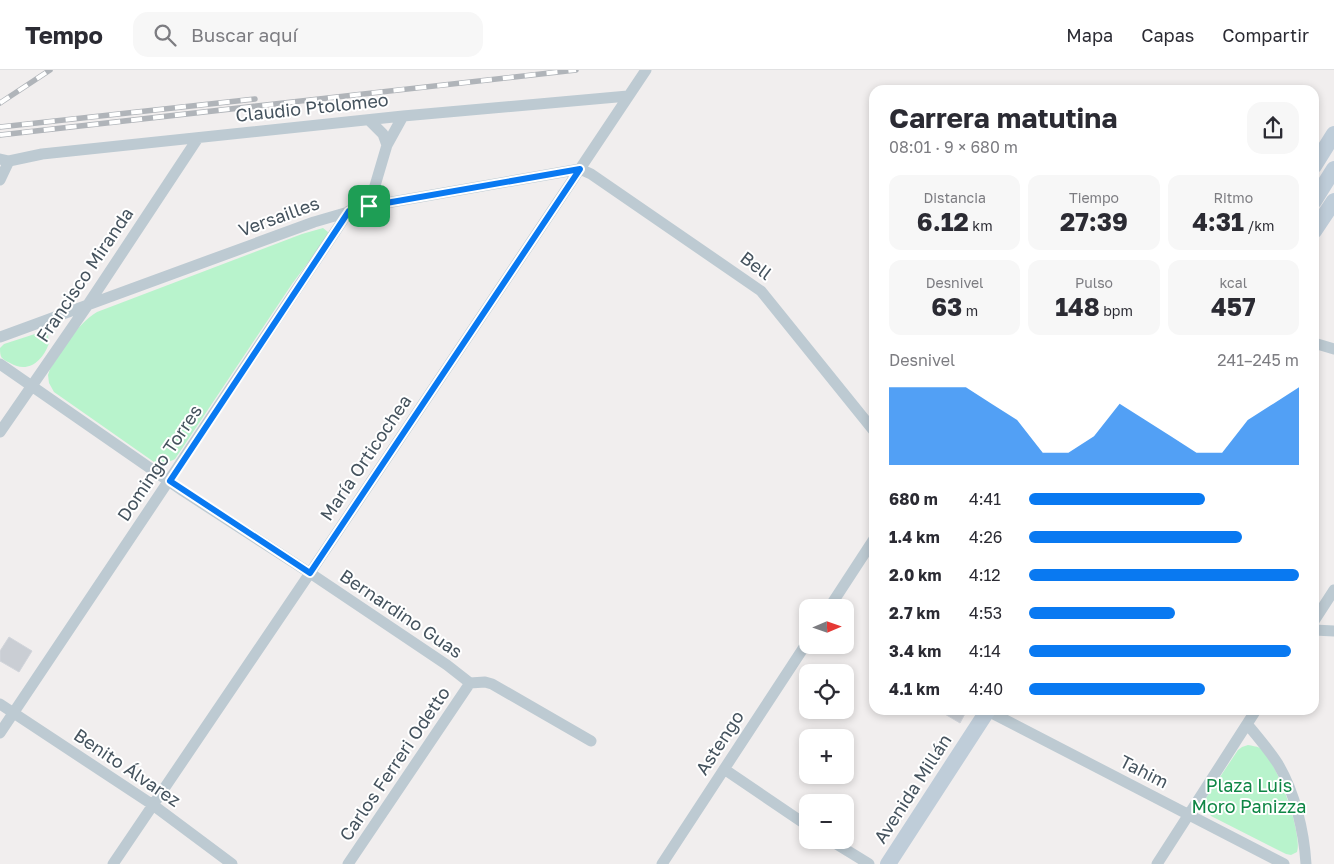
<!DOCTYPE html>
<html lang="es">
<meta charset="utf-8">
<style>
:root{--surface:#fff;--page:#f7f7f7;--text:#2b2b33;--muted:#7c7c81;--line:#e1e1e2;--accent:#0979f1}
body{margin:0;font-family:"Golos Text",sans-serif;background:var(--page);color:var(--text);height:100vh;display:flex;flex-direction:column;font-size:19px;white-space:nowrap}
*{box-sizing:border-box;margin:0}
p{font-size:16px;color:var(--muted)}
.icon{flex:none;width:28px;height:28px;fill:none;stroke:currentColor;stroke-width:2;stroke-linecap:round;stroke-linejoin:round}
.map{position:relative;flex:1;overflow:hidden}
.panel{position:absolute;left:869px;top:15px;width:450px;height:630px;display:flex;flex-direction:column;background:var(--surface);border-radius:15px;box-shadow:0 2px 8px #0003}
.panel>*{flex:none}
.needle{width:32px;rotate:88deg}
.buttons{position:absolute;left:799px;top:529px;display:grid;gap:10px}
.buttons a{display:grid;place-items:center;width:55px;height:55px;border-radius:10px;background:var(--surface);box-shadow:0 2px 8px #0003;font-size:25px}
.pin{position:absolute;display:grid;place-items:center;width:42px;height:42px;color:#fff;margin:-21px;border-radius:10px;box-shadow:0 2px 8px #0006}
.round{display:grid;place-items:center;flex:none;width:52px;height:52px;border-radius:15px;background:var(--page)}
.head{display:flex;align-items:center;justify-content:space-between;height:85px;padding:0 20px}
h1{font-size:28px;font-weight:700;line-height:38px}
.stats{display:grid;grid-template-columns:repeat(3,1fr);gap:8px;height:85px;padding:5px 20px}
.stats div{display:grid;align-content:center;border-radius:12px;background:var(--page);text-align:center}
.stats b{font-size:25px;font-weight:700}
.stats small{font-size:14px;font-weight:400}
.stats p{font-size:14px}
.chart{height:140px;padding:10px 20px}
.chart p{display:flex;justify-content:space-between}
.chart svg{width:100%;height:90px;margin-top:5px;fill:var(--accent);opacity:.7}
ul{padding:0 20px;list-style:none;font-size:16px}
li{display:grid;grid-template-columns:80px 60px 1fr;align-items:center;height:38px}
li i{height:12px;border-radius:6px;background:var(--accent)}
header{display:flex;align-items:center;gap:30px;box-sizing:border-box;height:70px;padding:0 25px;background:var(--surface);border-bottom:1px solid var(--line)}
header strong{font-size:24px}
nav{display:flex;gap:28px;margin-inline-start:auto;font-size:18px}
.search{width:350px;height:45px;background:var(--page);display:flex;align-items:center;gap:12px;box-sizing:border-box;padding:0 18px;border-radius:15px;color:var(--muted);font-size:19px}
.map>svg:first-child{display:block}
.green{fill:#b8f3cc}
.building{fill:#caced4;stroke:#d2d5db}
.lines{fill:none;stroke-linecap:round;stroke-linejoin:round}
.minor{stroke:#bdcad2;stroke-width:11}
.secondary{stroke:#bfcdd9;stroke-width:16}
.rail-casing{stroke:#b0b4b9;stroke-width:5.5}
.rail{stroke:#fff;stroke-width:4;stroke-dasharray:11;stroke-linecap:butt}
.route-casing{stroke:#fff;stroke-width:10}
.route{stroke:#0979f1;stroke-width:6}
.labels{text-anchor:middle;stroke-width:4;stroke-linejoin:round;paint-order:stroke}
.street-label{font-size:18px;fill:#45535e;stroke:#fff}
.park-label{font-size:18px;fill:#0e8645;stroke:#fff}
</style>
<header>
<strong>Tempo</strong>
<div class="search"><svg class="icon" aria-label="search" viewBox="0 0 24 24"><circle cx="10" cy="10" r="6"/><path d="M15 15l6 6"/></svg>Buscar aquí</div>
<nav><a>Mapa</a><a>Capas</a><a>Compartir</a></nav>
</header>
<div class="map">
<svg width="1334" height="794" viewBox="0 0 1334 794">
<rect width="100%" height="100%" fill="#f1eeee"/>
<path class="green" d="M323,158L328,162L327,167L292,214L175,389C168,393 162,393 154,392L54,322L49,313L48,305L50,299C64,278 76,255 97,242L302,164Z
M41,262L48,265L49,273C43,291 28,304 10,293C1,289 0,287 0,278L4,274Z
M1248,675C1252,676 1256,676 1260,678C1276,689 1303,764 1297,782L1291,785L1286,784L1211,746L1206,738V728L1238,680L1242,677Z"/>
<path class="building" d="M9,567L32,581L19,602L0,591V581Z
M938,640H967L960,653Z"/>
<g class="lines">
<path class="minor" d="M369,50L383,64L387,75
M0,89L9,91L42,84L403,46L628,26
M0,110L9,91
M369,136L387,75L403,46
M0,267L314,152L369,136L580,99L591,104L761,221L874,361
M1314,273L1334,279
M0,294L183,421L310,503L447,595L470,613L485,612L492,614L591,671
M0,362L87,236L198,68
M829,538L874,469
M1314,551L1334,520
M1314,560L1334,561
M0,634L153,735L232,794
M988,641L1284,794
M1247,654C1258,667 1269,680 1278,694C1295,723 1304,761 1306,794
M0,663L349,141
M724,699L808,756
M830,770L869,794
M113,794L310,503L646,0
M348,794L470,613
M662,794L808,571
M1157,794L1256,640"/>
<path class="secondary" d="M1314,96L1334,64
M1314,131L1334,99
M1314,161L1334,131
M888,794L988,640"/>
<defs>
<path id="rail" d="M0,33L50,0
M0,57L255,29
M0,65L576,0"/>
</defs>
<use href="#rail" class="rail-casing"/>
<use href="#rail" class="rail"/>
</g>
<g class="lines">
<defs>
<path id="route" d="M580,99L310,503L170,411L349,141L369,136Z"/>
</defs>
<use href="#route" class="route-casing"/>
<use href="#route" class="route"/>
</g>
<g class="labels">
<g class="street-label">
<text transform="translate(312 38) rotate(-6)" y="6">Claudio Ptolomeo</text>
<text transform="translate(279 147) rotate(-20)" y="6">Versailles</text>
<text transform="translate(756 196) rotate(37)" y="6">Bell</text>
<text transform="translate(85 205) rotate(-56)" y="6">Francisco Miranda</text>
<text transform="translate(366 388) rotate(-56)" y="6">María Orticochea</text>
<text transform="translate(160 393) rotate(-56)" y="6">Domingo Torres</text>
<text transform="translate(401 544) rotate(34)" y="6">Bernardino Guas</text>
<text transform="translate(720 673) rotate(-57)" y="6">Astengo</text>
<text transform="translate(395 694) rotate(-56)" y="6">Carlos Ferreri Odetto</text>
<text transform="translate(127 698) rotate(34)" y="6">Benito Álvarez</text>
<text transform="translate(1144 702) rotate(27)" y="6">Tahim</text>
<text transform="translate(913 719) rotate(-57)" y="6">Avenida Millán</text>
</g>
<g class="park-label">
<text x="1249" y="722">Plaza Luis<tspan x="1249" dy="21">Moro Panizza</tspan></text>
</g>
</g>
</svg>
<div class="buttons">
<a><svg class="needle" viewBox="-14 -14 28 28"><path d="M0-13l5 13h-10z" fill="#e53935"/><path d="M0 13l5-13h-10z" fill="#7c7c81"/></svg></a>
<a><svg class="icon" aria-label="locate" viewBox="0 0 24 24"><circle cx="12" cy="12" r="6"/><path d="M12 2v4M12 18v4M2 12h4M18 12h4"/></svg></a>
<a>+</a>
<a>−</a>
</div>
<div class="pin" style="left:369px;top:136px;background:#1e9e55"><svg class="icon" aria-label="arrive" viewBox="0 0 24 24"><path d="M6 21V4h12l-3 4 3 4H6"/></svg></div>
<section class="panel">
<div class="head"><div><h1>Carrera matutina</h1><p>08:01 · 9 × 680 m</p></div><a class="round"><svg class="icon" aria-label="share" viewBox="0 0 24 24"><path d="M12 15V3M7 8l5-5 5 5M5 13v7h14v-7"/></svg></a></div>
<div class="stats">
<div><p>Distancia</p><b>6.12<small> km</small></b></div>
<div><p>Tiempo</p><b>27:39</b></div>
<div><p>Ritmo</p><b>4:31<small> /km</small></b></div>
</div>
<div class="stats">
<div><p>Desnivel</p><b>63<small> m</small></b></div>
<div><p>Pulso</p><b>148<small> bpm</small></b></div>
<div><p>kcal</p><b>457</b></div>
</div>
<div class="chart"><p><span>Desnivel</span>241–245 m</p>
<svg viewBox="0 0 160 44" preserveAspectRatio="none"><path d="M0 44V6L10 6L20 6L30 6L40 14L50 22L60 38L70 38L80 30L90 14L100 22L110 30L120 38L130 38L140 22L150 14L160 6V44z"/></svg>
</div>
<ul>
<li><b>680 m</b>4:41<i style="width:65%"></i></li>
<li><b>1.4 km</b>4:26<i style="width:79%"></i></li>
<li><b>2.0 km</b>4:12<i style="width:100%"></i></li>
<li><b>2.7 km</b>4:53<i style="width:54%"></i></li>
<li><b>3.4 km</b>4:14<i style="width:97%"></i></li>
<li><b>4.1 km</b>4:40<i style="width:65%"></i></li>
</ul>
</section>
</div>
